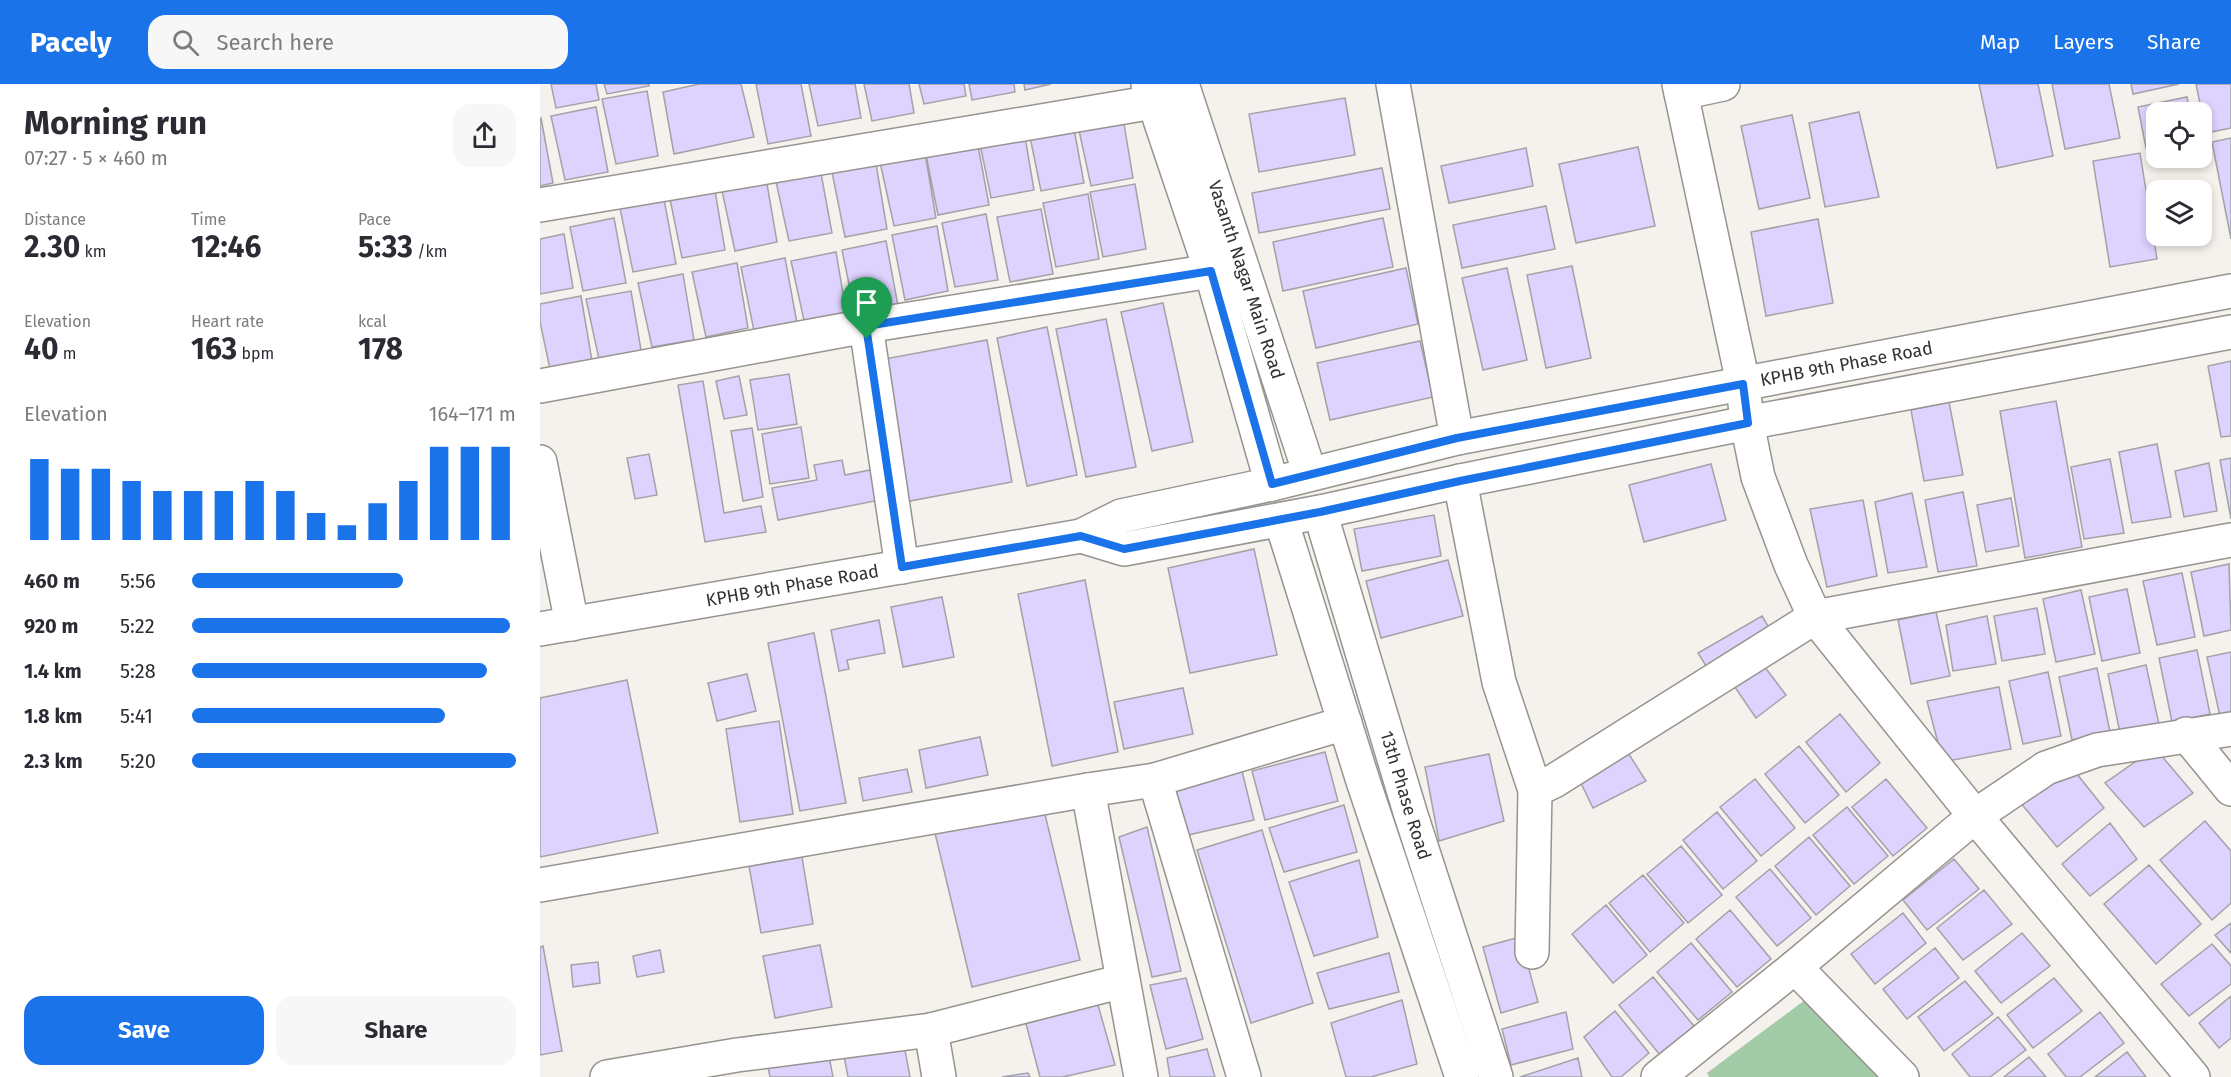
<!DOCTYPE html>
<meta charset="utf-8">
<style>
:root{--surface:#fff;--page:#f7f7f7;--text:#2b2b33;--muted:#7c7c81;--accent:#1a73e8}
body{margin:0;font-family:"Fira Sans",sans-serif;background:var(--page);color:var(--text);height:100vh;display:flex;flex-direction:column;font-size:22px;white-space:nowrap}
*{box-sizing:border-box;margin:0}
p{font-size:20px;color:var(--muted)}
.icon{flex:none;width:33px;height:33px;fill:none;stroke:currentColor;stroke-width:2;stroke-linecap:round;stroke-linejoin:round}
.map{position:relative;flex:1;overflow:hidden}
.panel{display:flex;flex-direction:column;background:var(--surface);width:540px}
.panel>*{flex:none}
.fabs{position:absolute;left:1606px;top:18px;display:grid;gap:12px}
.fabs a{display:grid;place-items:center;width:66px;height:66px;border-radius:12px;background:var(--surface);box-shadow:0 3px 9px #0003;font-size:30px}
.pin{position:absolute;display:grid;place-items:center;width:51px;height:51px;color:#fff;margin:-62px -26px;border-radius:50% 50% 50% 0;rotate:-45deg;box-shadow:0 0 6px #0007}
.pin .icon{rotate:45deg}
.round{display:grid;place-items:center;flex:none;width:63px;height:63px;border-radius:18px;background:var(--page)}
.summary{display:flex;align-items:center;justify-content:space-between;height:102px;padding:0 24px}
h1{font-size:33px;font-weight:700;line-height:45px}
.metrics{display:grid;grid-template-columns:repeat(3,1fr);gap:9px;height:102px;padding:6px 24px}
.metrics div{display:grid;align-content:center}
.metrics b{font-size:30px;font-weight:700}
.metrics small{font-size:16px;font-weight:400}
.metrics p{font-size:16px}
.chart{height:168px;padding:12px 24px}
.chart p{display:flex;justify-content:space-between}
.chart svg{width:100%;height:108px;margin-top:6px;stroke:var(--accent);stroke-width:6}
.primary-button{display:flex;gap:12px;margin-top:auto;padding:12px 24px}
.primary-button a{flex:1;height:69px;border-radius:18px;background:var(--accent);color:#fff;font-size:24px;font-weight:700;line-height:69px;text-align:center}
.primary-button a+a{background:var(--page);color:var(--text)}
ul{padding:0 24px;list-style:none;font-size:20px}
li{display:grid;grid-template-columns:96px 72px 1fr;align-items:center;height:45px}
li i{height:15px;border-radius:8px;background:var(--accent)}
header{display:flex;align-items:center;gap:36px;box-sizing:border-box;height:84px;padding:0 30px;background:var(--accent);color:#fff}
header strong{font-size:28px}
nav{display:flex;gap:33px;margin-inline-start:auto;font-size:21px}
.search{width:420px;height:54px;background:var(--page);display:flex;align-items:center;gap:15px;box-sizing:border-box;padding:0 21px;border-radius:18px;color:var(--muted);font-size:22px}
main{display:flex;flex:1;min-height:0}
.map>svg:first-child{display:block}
.green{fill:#a2cba8}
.building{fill:#ded2fe;stroke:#a3a2a7;stroke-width:1.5}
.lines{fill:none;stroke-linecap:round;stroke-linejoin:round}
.minor-casing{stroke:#97938f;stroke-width:36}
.minor{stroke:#fff;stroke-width:33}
.route-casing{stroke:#fff;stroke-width:12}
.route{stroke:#1a73e8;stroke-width:8}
.labels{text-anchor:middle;stroke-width:5;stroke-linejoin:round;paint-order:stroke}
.street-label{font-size:18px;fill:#343231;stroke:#fff}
</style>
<header>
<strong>Pacely</strong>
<div class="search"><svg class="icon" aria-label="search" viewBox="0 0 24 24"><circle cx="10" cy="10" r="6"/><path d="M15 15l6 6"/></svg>Search here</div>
<nav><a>Map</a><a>Layers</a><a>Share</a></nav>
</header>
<main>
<section class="panel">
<div class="summary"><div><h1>Morning run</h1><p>07:27 · 5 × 460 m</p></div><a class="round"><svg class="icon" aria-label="share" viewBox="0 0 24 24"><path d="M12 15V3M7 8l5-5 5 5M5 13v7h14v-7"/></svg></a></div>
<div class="metrics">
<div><p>Distance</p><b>2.30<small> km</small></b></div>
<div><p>Time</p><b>12:46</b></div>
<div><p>Pace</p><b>5:33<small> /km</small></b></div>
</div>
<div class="metrics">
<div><p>Elevation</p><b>40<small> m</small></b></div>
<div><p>Heart rate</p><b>163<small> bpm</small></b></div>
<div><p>kcal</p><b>178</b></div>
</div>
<div class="chart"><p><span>Elevation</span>164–171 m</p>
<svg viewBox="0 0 160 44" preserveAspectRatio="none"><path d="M5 44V11M15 44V15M25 44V15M35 44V20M45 44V24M55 44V24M65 44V24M75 44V20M85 44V24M95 44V33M105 44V38M115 44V29M125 44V20M135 44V6M145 44V6M155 44V6"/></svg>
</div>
<ul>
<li><b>460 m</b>5:56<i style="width:65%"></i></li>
<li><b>920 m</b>5:22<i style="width:98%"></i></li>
<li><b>1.4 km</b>5:28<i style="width:91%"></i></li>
<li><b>1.8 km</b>5:41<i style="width:78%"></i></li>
<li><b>2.3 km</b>5:20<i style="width:100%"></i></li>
</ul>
<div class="primary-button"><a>Save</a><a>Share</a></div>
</section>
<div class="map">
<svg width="1691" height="993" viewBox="0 0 1691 993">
<rect width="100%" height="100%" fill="#f5f1ec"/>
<path class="green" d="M1265,916L1342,993H1169L1167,989Z"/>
<path class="building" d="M11,0H56L59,16L16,24Z
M64,0H109V2L67,10Z
M159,0H201L214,53L134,70L123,8Z
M216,0H261L271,52L228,60Z
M269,0H315L321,34L278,42Z
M324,0H369L374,29L332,37Z
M379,0H424L426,12L384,20Z
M429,0H474L475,8L432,16Z
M484,0H511L485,6Z
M1439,0H1498L1513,72L1457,84Z
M1512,0H1569L1580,54L1525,65Z
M1591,0H1639L1593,10Z
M1656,0H1691V44L1666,49Z
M107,7L118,72L76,80L62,15Z
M1647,13L1650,28H1617V61L1606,64L1598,23Z
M805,14L815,71L719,88L709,30Z
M56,23L68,88L25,96L11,32Z
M582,28L593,94L551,102L537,37Z
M1319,28L1339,113L1285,123L1269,39Z
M1252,31L1270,114L1219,125L1201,42Z
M1,34L13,99L0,102V35Z
M532,34L544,99L501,107L488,43Z
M483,41L494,106L451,114L438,50Z
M1691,54V155L1672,58Z
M437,56L449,121L398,131L385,66Z
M1098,63L1115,142L1036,159L1019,80Z
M986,64L993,102L909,119L901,82Z
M385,69L396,134L354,142L340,78Z
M1600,69L1617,175L1570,183L1553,77Z
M336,80L347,145L305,153L292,88Z
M280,84L292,149L249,157L235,93Z
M842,84L850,125L719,149L712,109Z
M226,94L237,158L195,167L181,102Z
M595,100L606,165L563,173L550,108Z
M174,101L185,166L142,174L129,110Z
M548,110L559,175L516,183L503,119Z
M124,115L136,180L93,188L80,124Z
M1006,122L1015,165L922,184L913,141Z
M501,125L513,190L470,198L457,133Z
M446,130L458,196L415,203L402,139Z
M74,134L86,199L43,207L30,143Z
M843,134L853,183L743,207L733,158Z
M1278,135L1293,219L1226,232L1211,148Z
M397,142L408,207L365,216L352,151Z
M24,150L33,204L0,210V155Z
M346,157L358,222L315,230L302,166Z
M296,168L307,233L265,241L251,177Z
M245,174L257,239L214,247L201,183Z
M197,179L208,244L166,253L152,188Z
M1032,182L1051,274L1006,284L987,191Z
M866,184L878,240L776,264L763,207Z
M967,184L987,276L943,286L922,194Z
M143,190L154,256L112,263L98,199Z
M91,207L102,272L60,280L46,215Z
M41,212L52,277L10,285L0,238V220Z
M623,219L653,358L612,367L581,228Z
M566,235L596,383L546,393L516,245Z
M507,243L537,391L487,402L457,254Z
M447,256L472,398L359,419L334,277Z
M880,257L893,313L790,336L777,279Z
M1691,277V352L1681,353L1668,282Z
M249,290L257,340L218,346L210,296Z
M199,292L207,331L184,335L176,297Z
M163,297L184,429L221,422L226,448L165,458L138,301Z
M1516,317L1542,463L1485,474L1460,327Z
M1409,318L1423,391L1384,397L1371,326Z
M261,343L269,394L230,400L222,350Z
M212,344L223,413L203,417L191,347Z
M1617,360L1631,433L1592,439L1579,368Z
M109,370L117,411L95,415L87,374Z
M1691,374V435L1680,376Z
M1570,375L1584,449L1544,455L1531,383Z
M302,376L305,391L340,384L345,415L238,436L232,404L277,396L274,381Z
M1669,379L1677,427L1644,433L1635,387Z
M1171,380L1186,436L1104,458L1089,401Z
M1423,408L1437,482L1398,488L1385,416Z
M1372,409L1387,483L1348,489L1335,418Z
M1471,414L1479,462L1446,468L1437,421Z
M1323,416L1337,492L1287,503L1270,425Z
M894,431L901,472L822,487L814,445Z
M714,465L737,571L650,589L628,484Z
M908,476L923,532L841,554L826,497Z
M1689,480L1691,546L1664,552L1651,488Z
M1642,489L1655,553L1617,561L1603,497Z
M545,496L578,668L512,682L478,510Z
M1587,505L1600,569L1562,577L1549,513Z
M1541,506L1555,570L1516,578L1503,515Z
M402,513L414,573L363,583L351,523Z
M1497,524L1505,570L1462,577L1454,532Z
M1396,528L1410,592L1371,600L1358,536Z
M1222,532L1235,554L1171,590L1158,569Z
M1447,532L1456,580L1413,587L1406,541Z
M339,536L345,569L307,576L309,585L299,587L291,546Z
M274,549L306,719L260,727L228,559Z
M1657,566L1670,630L1632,638L1619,574Z
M1691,568V635L1681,637L1667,573Z
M1221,578L1246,611L1216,634L1190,596Z
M1606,581L1620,645L1581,654L1568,590Z
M1557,584L1570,648L1532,656L1519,593Z
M1508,588L1521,652L1483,660L1469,597Z
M207,590L216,627L177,637L168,599Z
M87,596L118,749L0,773V614Z
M1459,603L1471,665L1403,678L1387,617Z
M643,604L653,650L584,665L574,618Z
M1300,630L1340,679L1306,708L1266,658Z
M239,637L253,730L200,738L186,645Z
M440,653L448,691L386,704L379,666Z
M1259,662L1299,711L1265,739L1225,690Z
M1085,664L1106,697L1053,724L1037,691Z
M1615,664L1653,709L1604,743L1565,699Z
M785,668L798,717L725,736L712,687Z
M949,670L964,737L899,757L885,683Z
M1529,680L1564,724L1517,763L1479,717Z
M367,685L372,708L323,717L319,694Z
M702,687L714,736L648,751L634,704Z
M1215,695L1255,744L1221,772L1180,723Z
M1346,695L1387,744L1353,772L1312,723Z
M804,721L817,768L744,788L729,744Z
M503,722L540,876L432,903L395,749Z
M1307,723L1348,772L1314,800L1273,751Z
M1177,728L1217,777L1183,805L1143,756Z
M1665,737L1691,767V819L1672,836L1620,776Z
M1570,739L1597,775L1550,812L1522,780Z
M607,743L641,887L612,893L579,753Z
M722,746L773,919L711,939L657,766Z
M1269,753L1310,802L1276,831L1235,782Z
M1141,762L1182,811L1148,839L1107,790Z
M262,773L273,840L221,849L209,782Z
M1414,775L1439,805L1387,846L1363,816Z
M819,776L838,853L774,872L749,798Z
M1609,781L1661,840L1616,880L1564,820Z
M1230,785L1271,834L1237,862L1196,813Z
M1103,791L1144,839L1110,868L1069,819Z
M1444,806L1472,840L1423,876L1397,844Z
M1066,821L1107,871L1073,899L1032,850Z
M1190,826L1231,875L1197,903L1156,855Z
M1363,829L1386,859L1335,900L1311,870Z
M1691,839V869L1675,851Z
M1482,849L1510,882L1461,919L1435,887Z
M980,853L998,918L961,929L943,863Z
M1151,859L1192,908L1158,936L1117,888Z
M1672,860L1691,882V900L1649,932L1621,900Z
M280,861L292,923L235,934L223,872Z
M3,862L22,967L0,971V863Z
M1395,864L1419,894L1367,935L1343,905Z
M120,866L124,888L97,893L93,872Z
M849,869L859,908L789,925L777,889Z
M58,878L60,899L33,903L31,881Z
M1113,893L1154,942L1120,971L1079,921Z
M646,894L663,955L626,965L610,901Z
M1514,894L1542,927L1493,964L1467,931Z
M1425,897L1453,930L1404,967L1378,933Z
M1691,912V954L1679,964L1659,939Z
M862,916L877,980L831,993H806L791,939Z
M558,921L575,981L523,993H500L485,936Z
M1075,927L1109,969L1081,993H1072L1044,953Z
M1026,928L1033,965L971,981L962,945Z
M1560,928L1584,959L1540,993H1526L1508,970Z
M1458,933L1486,966L1450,993H1430L1412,970Z
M364,961L370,993H308L304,972Z
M667,965L675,993H630L627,974Z
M1587,968L1606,993H1555Z
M289,972L293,993H230L228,983Z
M1489,973L1506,993H1464Z
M1038,974L1042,993H980Z
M488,989L490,993H462Z"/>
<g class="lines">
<defs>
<g id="minor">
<path d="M608,0L671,187L732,400"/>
<path id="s1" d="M642,0L770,390"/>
<path d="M853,0L917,354"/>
<path d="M1139,0L1141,9L1183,0"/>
<path d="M0,121L614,18"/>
<path d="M326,242L362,483"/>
<path d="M0,302L326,242L671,187"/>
<path d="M0,378L32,540"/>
<path d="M920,397L959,598L995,706L992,868"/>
<path id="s2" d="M780,428L870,728L956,993"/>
<path d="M741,436L823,697L922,993"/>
<path d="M541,452L584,465L780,428L920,397L1207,339L1691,248"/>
<path id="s3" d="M0,545L541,452L581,432L732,400L917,354L1691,207"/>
<path d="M1646,650L1691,705"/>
<path d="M615,696L704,993"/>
<path d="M995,706L1014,697L1275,533L1251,481L1218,393L1207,339L1203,299L1141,9"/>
<path d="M0,801L548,706"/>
<path d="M1255,883L1362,993"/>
<path d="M67,993L197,971L391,946"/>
<path d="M399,993L391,946L583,897"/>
<path d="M601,993L548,706L615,696L805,639"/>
<path d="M1118,993L1255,883L1435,732L1506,684L1557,666L1691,645"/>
<path d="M1653,993L1435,732L1275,533L1691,456"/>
</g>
</defs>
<use href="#minor" class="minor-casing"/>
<use href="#minor" class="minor"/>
</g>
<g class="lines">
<defs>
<path id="route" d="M671,187L732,400L917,354L1203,300L1208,339L920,397L780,428L584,465L541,452L362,483L326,242Z"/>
</defs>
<use href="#route" class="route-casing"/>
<use href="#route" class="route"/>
</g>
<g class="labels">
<g class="street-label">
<text dy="6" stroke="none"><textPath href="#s1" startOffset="206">Vasanth Nagar Main Road</textPath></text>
<text dy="6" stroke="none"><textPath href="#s3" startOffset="1335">KPHB 9th Phase Road</textPath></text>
<text dy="6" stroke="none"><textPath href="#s3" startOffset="256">KPHB 9th Phase Road</textPath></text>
<text dy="6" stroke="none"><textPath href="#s2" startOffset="296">13th Phase Road</textPath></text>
</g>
</g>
</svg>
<div class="fabs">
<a><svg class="icon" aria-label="locate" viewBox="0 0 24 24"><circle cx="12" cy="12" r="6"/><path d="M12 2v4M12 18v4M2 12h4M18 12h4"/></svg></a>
<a><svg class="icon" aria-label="layers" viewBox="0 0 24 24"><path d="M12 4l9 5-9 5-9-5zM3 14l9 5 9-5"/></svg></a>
</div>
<div class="pin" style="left:327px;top:255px;background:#1e9e55"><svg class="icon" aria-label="arrive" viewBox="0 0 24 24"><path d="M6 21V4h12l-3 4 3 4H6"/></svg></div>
</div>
</main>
